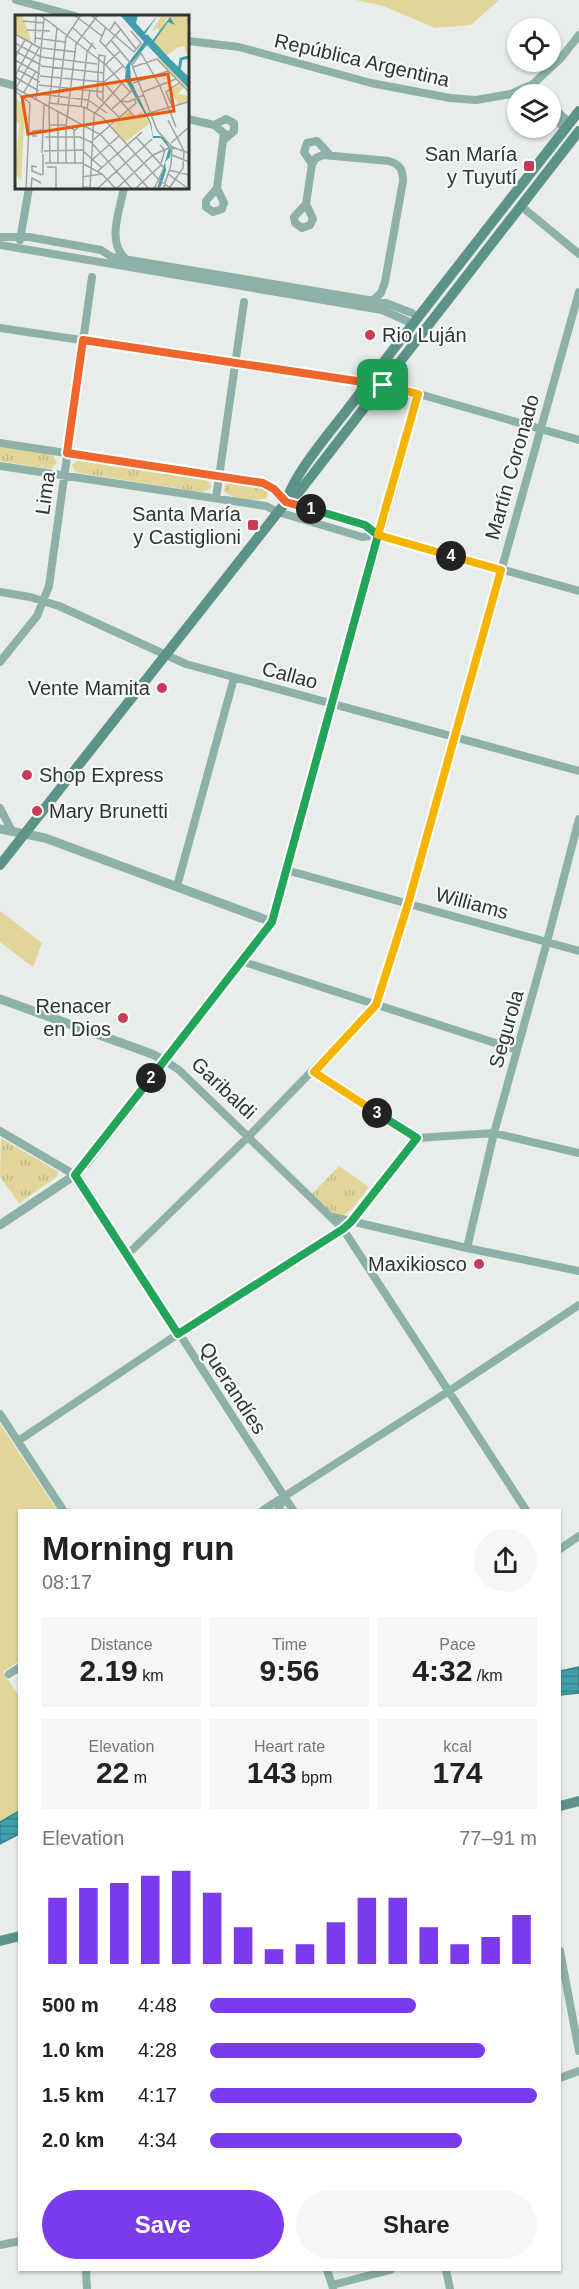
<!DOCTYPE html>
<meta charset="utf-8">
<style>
:root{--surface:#fff;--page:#f6f6f6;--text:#222;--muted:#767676;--accent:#7c3aed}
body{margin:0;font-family:Helvetica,sans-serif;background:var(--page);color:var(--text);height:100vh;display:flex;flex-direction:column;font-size:22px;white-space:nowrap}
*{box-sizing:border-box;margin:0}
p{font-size:20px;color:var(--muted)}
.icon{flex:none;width:33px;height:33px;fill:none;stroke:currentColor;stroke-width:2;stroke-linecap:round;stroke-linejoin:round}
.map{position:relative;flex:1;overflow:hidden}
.side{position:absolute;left:18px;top:1509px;width:543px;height:762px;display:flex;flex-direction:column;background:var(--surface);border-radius:0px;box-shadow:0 2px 4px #0004}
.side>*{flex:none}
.controls{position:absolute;left:507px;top:18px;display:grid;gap:12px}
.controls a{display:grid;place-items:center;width:54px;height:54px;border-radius:50%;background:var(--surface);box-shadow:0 2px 4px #0004;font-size:30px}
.pin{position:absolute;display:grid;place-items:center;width:51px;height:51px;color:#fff;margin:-26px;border-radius:12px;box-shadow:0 3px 9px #0006}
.km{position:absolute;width:30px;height:30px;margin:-15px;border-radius:50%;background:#222;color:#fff;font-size:16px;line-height:30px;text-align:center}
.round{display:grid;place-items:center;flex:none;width:63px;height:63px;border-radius:32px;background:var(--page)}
.summary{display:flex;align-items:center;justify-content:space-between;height:102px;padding:0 24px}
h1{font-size:33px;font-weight:600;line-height:45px}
.stats{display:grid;grid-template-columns:repeat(3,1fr);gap:9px;height:102px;padding:6px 24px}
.stats div{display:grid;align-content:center;border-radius:0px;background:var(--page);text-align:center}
.stats b{font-size:30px;font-weight:600}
.stats small{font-size:16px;font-weight:400}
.stats p{font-size:16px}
.chart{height:168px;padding:12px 24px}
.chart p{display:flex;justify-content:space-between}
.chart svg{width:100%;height:108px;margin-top:6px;stroke:var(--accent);stroke-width:6}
.cta{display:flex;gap:12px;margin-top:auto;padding:12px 24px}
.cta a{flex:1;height:69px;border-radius:36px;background:var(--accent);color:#fff;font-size:24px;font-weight:600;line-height:69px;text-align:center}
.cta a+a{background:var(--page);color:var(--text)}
ul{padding:0 24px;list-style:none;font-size:20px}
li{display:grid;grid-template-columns:96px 72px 1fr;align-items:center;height:45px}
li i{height:15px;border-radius:8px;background:var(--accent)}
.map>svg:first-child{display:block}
.grass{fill:#e2d59a}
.park{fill:url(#park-tufts)}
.water{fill:url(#water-rules);stroke:#3c8087;stroke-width:1.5}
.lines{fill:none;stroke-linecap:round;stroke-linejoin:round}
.minor{stroke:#8db0a8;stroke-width:8}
.tertiary{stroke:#8db0a8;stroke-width:9}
.secondary{stroke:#5c9388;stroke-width:10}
.split-1-casing{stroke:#fff;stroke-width:12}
.split-2-casing{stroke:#fff;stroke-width:12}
.split-3-casing{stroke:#fff;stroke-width:12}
.split-4-casing{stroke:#fff;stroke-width:12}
.split-5-casing{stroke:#fff;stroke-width:12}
.split-1{stroke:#f0652b;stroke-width:8}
.split-2{stroke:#22a559;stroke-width:8}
.split-3{stroke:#22a559;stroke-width:8}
.split-4{stroke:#f5b400;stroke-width:8}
.split-5{stroke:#f5b400;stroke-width:8}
.poi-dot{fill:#ca3a56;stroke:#f5fbf6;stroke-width:2}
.labels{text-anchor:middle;stroke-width:4.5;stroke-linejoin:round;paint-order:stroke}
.street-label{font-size:20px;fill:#323432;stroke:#f5fbf6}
.poi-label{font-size:20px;fill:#323432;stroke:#f5fbf6;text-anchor:end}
.inset-river{fill:none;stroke:#40a0ac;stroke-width:3}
.inset-road{fill:none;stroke:#9fa3a0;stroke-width:1.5}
.view{fill:#e8590c;fill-opacity:0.15;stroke:#e8590c;stroke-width:3}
.inset-edge{fill:none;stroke:#323432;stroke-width:3}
</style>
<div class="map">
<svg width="579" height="2289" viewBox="0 0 579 2289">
<defs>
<pattern id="park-tufts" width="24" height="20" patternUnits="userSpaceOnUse" patternTransform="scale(1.5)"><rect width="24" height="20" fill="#e2d59a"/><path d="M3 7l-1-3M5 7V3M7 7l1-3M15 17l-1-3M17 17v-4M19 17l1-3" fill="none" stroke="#c2b785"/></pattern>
<pattern id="water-rules" width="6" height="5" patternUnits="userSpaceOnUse" patternTransform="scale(1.5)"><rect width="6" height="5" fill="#40a0ac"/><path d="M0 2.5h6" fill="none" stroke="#36838d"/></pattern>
</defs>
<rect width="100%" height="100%" fill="#e8ede9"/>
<path class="grass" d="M356,0H499L471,25L435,28L383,6Z
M0,911L42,943L33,967L0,942Z
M0,1424L57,1510H20L19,1661L3,1672L19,1696V1811L0,1822Z"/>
<path class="park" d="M0,446L52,454L57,463L50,469L0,461Z
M79,459L204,477L211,485L210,489L202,492L79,473L75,471L72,465Z
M228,481L262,485L268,490L267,498C257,502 231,499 224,491L225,484Z
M1,1138L57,1171L58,1176L19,1203L0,1177Z
M339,1166L369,1187C343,1221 344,1226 311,1195Z"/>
<path class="water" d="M579,1667V1693L560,1695V1671Z
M19,1811V1834L0,1844V1822Z"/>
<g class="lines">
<path class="minor" d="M16,0L75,16
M188,41L239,47L371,83L450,98L476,100L511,94L533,84L561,58L579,35
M0,82L16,86
M531,85L540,94
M550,105L570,123
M550,116L566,129
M188,119L214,125L224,133L217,188L206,201V207L213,212L222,209L224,203L217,188
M214,125L226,119L234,123V131L225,139
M312,164L304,152L307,143L317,141L329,154
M124,188C120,209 106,243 126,259
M306,204L294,217L295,223L302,228L310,225L313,219L306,204L312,164L316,158L323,155L389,161C400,164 403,170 403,181L385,282L381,293L371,302
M521,206L579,254
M0,237H29L101,250L112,257L386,303L412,313
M20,240L29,188
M0,245L382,310L407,321
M0,328L383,385
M419,394L579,440
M0,443L263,483C272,488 282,500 289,503C319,514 353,515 378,535
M0,466L266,506L278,512L362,537L378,535L579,591
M216,498L244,302
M0,592L30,597L59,606L186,664L579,771
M0,662L37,616L49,586L92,277
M0,808L12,831
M286,870L579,951
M177,886L234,678
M241,961L517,1050
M164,1060L179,1070L343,1229L526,1510
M314,1072L417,1138
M0,1131L75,1175L81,1181L293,1510
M333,1217L467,1248L579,1271
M467,1248L494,1133L547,942L579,819
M128,1254L249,1136L376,1005L408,904L579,292
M0,1414L63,1510
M18,1441L178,1334L343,1229L351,1222L417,1138L494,1133L579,1153
M263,1510L449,1391L579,1305
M278,1510L284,1498
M560,1549L579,1536
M9,1674L20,1667
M560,1951L579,2051
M560,2078L579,2071
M0,2245L20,2241
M86,2270L87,2289
M327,2270L333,2288
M446,2270L450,2289
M332,2285L390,2270"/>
<path class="tertiary" d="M0,829L45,838L272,922
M0,999L152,1054L164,1060
M0,1225L75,1175L87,1163L272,922L419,394L383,385"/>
<path class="secondary" d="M286,502C295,470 339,422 360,393C432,298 506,205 579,111
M0,865L286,502L299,492L579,131
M560,1806L579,1801
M0,1941L20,1936"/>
</g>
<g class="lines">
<defs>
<path id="split-1" d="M311,509L286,502L274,489L263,483L67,453L83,340L383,385"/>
<path id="split-2" d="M151,1078L272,922L378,535L365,525L311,509"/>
<path id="split-3" d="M151,1078L75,1175L178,1334L343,1229L351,1222L417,1138L377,1113"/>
<path id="split-4" d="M377,1113L314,1072L376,1005L408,904L501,570L451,556"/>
<path id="split-5" d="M383,385L418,394L378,535L451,556"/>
</defs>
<use href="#split-1" class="split-1-casing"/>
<use href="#split-2" class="split-2-casing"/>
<use href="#split-3" class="split-3-casing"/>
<use href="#split-4" class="split-4-casing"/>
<use href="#split-5" class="split-5-casing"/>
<use href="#split-1" class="split-1"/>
<use href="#split-2" class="split-2"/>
<use href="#split-3" class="split-3"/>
<use href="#split-4" class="split-4"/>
<use href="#split-5" class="split-5"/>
</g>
<g class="poi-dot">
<rect x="523" y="160" width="12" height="12" rx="3"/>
<circle cx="370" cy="335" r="6"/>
<rect x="247" y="519" width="12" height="12" rx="3"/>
<circle cx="162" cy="688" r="6"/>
<circle cx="27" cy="775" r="6"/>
<circle cx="37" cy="811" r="6"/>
<circle cx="123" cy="1018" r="6"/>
<circle cx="479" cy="1264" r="6"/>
</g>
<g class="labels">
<g class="street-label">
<text transform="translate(362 60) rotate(13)" y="7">República Argentina</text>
<text transform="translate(512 467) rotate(-74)" y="7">Martín Coronado</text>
<text transform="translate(45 493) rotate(-82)" y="7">Lima</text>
<text transform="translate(290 675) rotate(15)" y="7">Callao</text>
<text transform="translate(472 903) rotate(15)" y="7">Williams</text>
<text transform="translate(506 1029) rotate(-74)" y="7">Segurola</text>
<text transform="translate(224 1088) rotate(43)" y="7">Garibaldi</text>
<text transform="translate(233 1388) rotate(57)" y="7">Querandíes</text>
</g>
<g class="poi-label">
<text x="517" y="161">San María<tspan x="517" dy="23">y Tuyutí</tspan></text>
<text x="382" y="342" text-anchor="start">Rio Luján</text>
<text x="241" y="521">Santa María<tspan x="241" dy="23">y Castiglioni</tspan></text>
<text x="150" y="695">Vente Mamita</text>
<text x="39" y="782" text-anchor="start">Shop Express</text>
<text x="49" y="818" text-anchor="start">Mary Brunetti</text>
<text x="111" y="1013">Renacer<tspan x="111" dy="23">en Dios</tspan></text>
<text x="467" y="1271">Maxikiosco</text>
</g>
</g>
<g transform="translate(15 15)">
<rect width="174" height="174" fill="#e8ede9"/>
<path d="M0,0H7L17,28L0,18ZM0,83L10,91L6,166L0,158L4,109L0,105ZM114,96L120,102L126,96L135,108L110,127L96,112Z" fill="#e2d59a"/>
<path d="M147,0H174V44L169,31L162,32L150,15L151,10L159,8L153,2L145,17L142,13L136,17Z" fill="#e2d59a"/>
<path d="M153,6L174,18V24L151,41L138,27ZM144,42L174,74L169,72L163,79L174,81V86L163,89L156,75L165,69L141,43Z" fill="#e2d59a"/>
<path d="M105,0H123L121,8L129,17L143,0L130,19L137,26L155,2L160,10L153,7L138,28L174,62V74L132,30L115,50L116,66L136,108L138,121H145L150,123L156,135L155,142L150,147L151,155L146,171L142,174L154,133L146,123H138L135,108L110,64L111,51L129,27Z" fill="#40a0ac"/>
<path class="inset-river" d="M131,20L153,44M164,56L166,44L174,42"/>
<path class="inset-road" d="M25,0L91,50L115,77M59,0L87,21M76,0L119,37L126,28L116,16M8,6L29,8M57,12L81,34M91,12L85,26L112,55M11,15L35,16M95,15L100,7L121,34M0,19L25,33M20,23L50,27M96,25L117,50M0,28L26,42L82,49M20,28L21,0M91,31L106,14M27,33L61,37M0,36L26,50M0,42L10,25M0,45L25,59M90,50L105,36M117,50L126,38L145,71L161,112M117,50L142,115L157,132L156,150L148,174M26,51L89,58M118,52L142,44L174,77M3,55L25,67M0,61L17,29M25,61L88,67M0,62L24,76M88,67L120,102M89,67L108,51M118,68L153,56M24,70L88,77M0,73L86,120L134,174M1,73L24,33M0,76L15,88L11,174M9,77L21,56M128,77L161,64M24,79L73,85L92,98M21,84L29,4M87,86L88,84V77L89,49L90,41L84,40L82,81L105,103M106,86L113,87L129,80M34,88L69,92L87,102L144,165L157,174M43,89L51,22L66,0M157,91L151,77L164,68M66,92L72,37L78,28M72,94L75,75M97,94L118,75M131,99L173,87M153,105L169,136L168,153L155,172M35,110H50L60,115M22,121H18V116L29,115M30,122H65L76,127L117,174M121,122L149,153L139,174M76,127L121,88L119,84M156,128L174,112M145,130L150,135L146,148M157,132L174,138M29,136L67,135L87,153M27,138L29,90M157,140L174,147M78,144L104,121M30,148H67L87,159L101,174M35,148L34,91L42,13M43,148V96M51,148V111L61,29L83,0M60,148L59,116L65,111M22,152L17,151V156L27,160M32,152H41V174M154,155L174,160M83,156L127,117M153,159L174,174M28,160V139M67,162L87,159M67,172L83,173L137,124M16,174L17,163L26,168M68,174L69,92M75,174L79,99L107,68M101,174L138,140L156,132M120,174L146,150"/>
<path class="view" d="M153,59L159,96L13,119L7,82Z"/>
<rect width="174" height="174" class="inset-edge"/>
</g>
</svg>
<div class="controls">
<a><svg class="icon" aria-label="locate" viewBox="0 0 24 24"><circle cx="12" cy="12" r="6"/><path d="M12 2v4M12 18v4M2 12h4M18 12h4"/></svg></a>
<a><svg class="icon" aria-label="layers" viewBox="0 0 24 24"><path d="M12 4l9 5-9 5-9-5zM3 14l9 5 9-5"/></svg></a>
</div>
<div class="pin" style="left:383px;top:385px;background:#1e9e55"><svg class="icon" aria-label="arrive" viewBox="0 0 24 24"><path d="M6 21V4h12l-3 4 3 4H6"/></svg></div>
<b class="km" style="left:311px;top:509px">1</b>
<b class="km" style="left:151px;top:1078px">2</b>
<b class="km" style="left:377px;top:1113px">3</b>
<b class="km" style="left:451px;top:556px">4</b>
<section class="side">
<div class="summary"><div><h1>Morning run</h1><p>08:17</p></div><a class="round"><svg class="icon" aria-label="share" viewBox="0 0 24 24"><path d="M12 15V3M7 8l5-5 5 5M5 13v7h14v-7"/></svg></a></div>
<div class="stats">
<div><p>Distance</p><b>2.19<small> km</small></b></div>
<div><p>Time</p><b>9:56</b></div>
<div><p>Pace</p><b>4:32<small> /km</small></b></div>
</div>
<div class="stats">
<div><p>Elevation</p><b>22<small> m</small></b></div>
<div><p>Heart rate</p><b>143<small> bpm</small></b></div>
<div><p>kcal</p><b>174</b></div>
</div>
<div class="chart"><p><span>Elevation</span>77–91 m</p>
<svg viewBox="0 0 160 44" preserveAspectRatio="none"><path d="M5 44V17M15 44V13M25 44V11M35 44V8M45 44V6M55 44V15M65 44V29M75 44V38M85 44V36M95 44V27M105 44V17M115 44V17M125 44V29M135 44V36M145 44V33M155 44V24"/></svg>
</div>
<ul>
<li><b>500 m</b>4:48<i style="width:63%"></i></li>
<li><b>1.0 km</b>4:28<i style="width:84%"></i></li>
<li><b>1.5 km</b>4:17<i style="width:100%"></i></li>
<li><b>2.0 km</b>4:34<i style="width:77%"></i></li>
</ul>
<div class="cta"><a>Save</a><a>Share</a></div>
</section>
</div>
